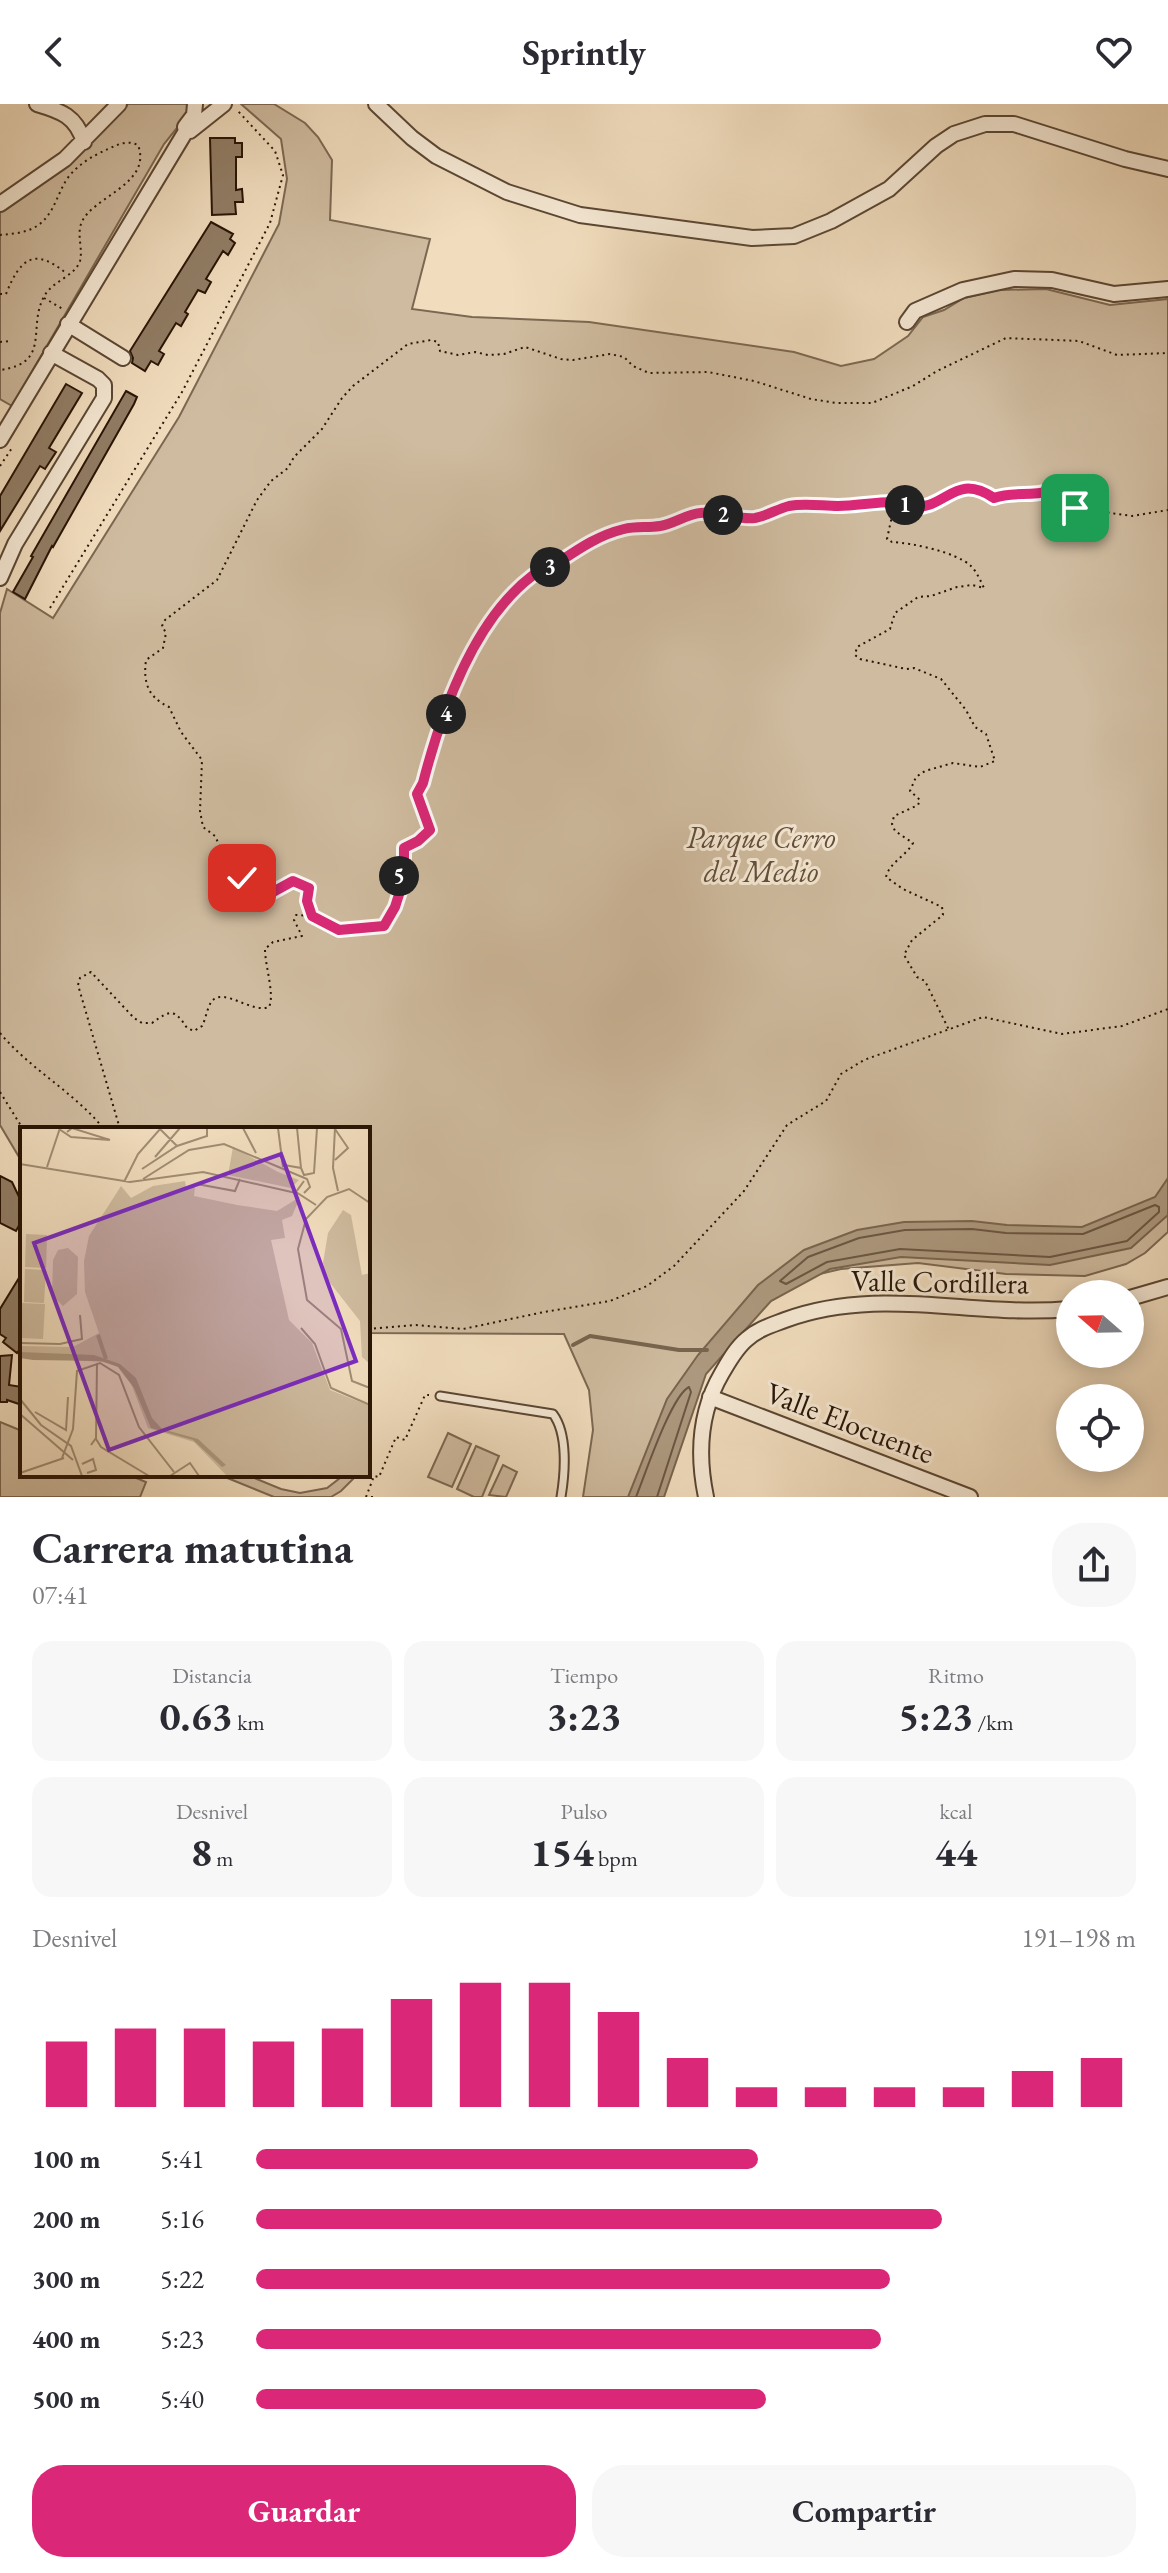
<!DOCTYPE html>
<html lang="es">
<meta charset="utf-8">
<style>
:root{--surface:#fff;--page:#f7f7f7;--text:#2b2b33;--muted:#7c7c81;--accent:#db2777}
body{margin:0;font-family:"EB Garamond",serif;background:var(--page);color:var(--text);height:100vh;display:flex;flex-direction:column;font-size:30px;white-space:nowrap}
*{box-sizing:border-box;margin:0}
p{font-size:26px;color:var(--muted)}
.icon{flex:none;width:44px;height:44px;fill:none;stroke:currentColor;stroke-width:2;stroke-linecap:round;stroke-linejoin:round}
.map{position:relative;height:1393px;overflow:hidden}
.panel{display:flex;flex-direction:column;background:var(--surface);flex:1}
.panel>*{flex:none}
.needle{width:52px;rotate:290deg}
.fabs{position:absolute;left:1056px;top:1176px;display:grid;gap:16px}
.fabs a{display:grid;place-items:center;width:88px;height:88px;border-radius:50%;background:var(--surface);box-shadow:0 4px 20px #0003;font-size:40px}
.pin{position:absolute;display:grid;place-items:center;width:68px;height:68px;color:#fff;margin:-34px;border-radius:16px;box-shadow:0 4px 12px #0006}
.km{position:absolute;width:40px;height:40px;margin:-20px;border-radius:50%;background:#222;color:#fff;font-size:22px;line-height:40px;text-align:center}
.round{display:grid;place-items:center;flex:none;width:84px;height:84px;border-radius:32px;background:var(--page)}
.summary{display:flex;align-items:center;justify-content:space-between;height:136px;padding:0 32px}
h1{font-size:44px;font-weight:700;line-height:60px}
.figures{display:grid;grid-template-columns:repeat(3,1fr);gap:12px;height:136px;padding:8px 32px}
.figures div{display:grid;align-content:center;border-radius:20px;background:var(--page);text-align:center}
.figures b{font-size:40px;font-weight:700}
.figures small{font-size:22px;font-weight:400}
.figures p{font-size:22px}
.chart{height:224px;padding:16px 32px}
.chart p{display:flex;justify-content:space-between}
.chart svg{width:100%;height:144px;margin-top:8px;stroke:var(--accent);stroke-width:6}
.primary-button{display:flex;gap:16px;margin-top:auto;padding:16px 32px}
.primary-button a{flex:1;height:92px;border-radius:32px;background:var(--accent);color:#fff;font-size:32px;font-weight:700;line-height:92px;text-align:center}
.primary-button a+a{background:var(--page);color:var(--text)}
ul{padding:0 32px;list-style:none;font-size:26px}
li{display:grid;grid-template-columns:128px 96px 1fr;align-items:center;height:60px}
li i{height:20px;border-radius:10px;background:var(--accent)}
header{display:flex;justify-content:space-between;align-items:center;height:104px;padding:0 32px;background:var(--surface);font-size:36px;font-weight:700}
.map>svg:first-child{display:block}
.green{fill:#cfbb9f;stroke:#7c6852;stroke-width:2}
.water{fill:#ad997f;stroke:#78644e;stroke-width:2}
.lines{fill:none;stroke-linecap:round;stroke-linejoin:round}
.shore{stroke:#6a5642;stroke-width:2}
.stream{stroke:#78644e;stroke-width:4}
.building{fill:#917d65;stroke:#281405;stroke-width:2}
.service-casing{stroke:#5a4633;stroke-width:11}
.minor-casing{stroke:#5a4633;stroke-width:18}
.path{stroke:#281405;stroke-width:2;stroke-dasharray:2 4;stroke-linecap:butt}
.service{stroke:#f6e9d5;stroke-width:7}
.minor{stroke:#f6e9d5;stroke-width:14}
.route-casing{stroke:#fff;stroke-width:16}
.route{stroke:#db2777;stroke-width:10}
.labels{text-anchor:middle;stroke-width:6;stroke-linejoin:round;paint-order:stroke}
.park-label{font-size:30px;font-style:italic;fill:#624e3b;stroke:#f6e9d5}
.street-label{font-size:30px;fill:#281405;stroke:#f6e9d5}
.inset-river{fill:none;stroke:#ad997f;stroke-width:4}
.inset-road{fill:none;stroke:#a18d74;stroke-width:2}
.view{fill:#7b2cbf;fill-opacity:0.15;stroke:#7b2cbf;stroke-width:4}
.inset-edge{fill:none;stroke:#281405;stroke-width:4}
</style>
<header><svg class="icon" aria-label="back" viewBox="0 0 24 24"><path d="M15 5l-7 7 7 7"/></svg>Sprintly<svg class="icon" aria-label="heart" viewBox="0 0 24 24"><path d="M12 20l-8-8c-3-5 5-10 8-4 3-6 11-1 8 4z"/></svg></header>
<div class="map">
<svg width="1168" height="1393" viewBox="0 0 1168 1393">
<rect width="100%" height="100%" fill="#f1ddbe"/>
<filter id="stains"><feTurbulence type="fractalNoise" baseFrequency=".0025" numOctaves="4"/><feColorMatrix values="0 0 0 0 .2 0 0 0 0 .09 0 0 0 0 .02 0 0 0 .5 -.17"/></filter>
<radialGradient id="worn" r=".72"><stop offset=".6" stop-color="#630" stop-opacity="0"/><stop offset="1" stop-color="#630" stop-opacity=".3"/></radialGradient>
<path class="green" d="M128,0H189V9L164,40L12,302L0,295V108C51,77 88,45 128,0Z
M241,0H274L305,19L318,33L332,56L330,116L430,135L412,205L472,213L589,218L794,248L841,262L874,255L908,232L923,213L944,206L964,194L999,186L1046,185L1110,201L1168,195V1128L1145,1149L1126,1160L1085,1172L1006,1170L918,1159L841,1165L811,1172L776,1187L712,1235L647,1393H583L593,1326L589,1286L564,1230L368,1229V1025H22V1058L0,1021V509L7,485L53,514L179,313L279,120L287,75L281,35Z
M0,1318L22,1327V1371H129L146,1378L140,1393H0Z
M448,1329L471,1340L452,1383L428,1373Z
M476,1342L499,1352L482,1393H474L457,1385Z
M503,1361L517,1368L506,1393L489,1391Z
M220,1371H247L281,1385L300,1389L327,1384L344,1371H357L341,1387L331,1393H274Z"/>
<path class="water" d="M1168,1074V1111L1131,1144L1050,1161L901,1153L830,1165L771,1197L706,1270L664,1393H628L667,1295L698,1251L758,1181L804,1146L857,1126L904,1118L972,1117L1007,1121L1082,1123L1155,1093Z"/>
<g class="lines">
<path class="shore" d="M1155,1101L1159,1103V1108L1127,1137L1050,1153L900,1145L827,1158L786,1180L780,1177L808,1153L859,1134L905,1126L972,1125L1006,1129L1083,1130Z
M636,1393C645,1371 671,1292 689,1283L691,1288L657,1393"/>
<path class="stream" d="M573,1241L590,1232L679,1246H707"/>
</g>
<path class="building" d="M210,34H235V39H242V53H236V86L242,85L243,98H235L236,110L212,111Z
M211,118L233,130L230,135L235,139L228,151L223,147L206,175L211,178L205,189L198,186L185,208L188,210L181,222L176,219L159,247L164,250L158,261L151,257L145,267L132,259L133,254L130,247Z
M66,280L82,289L49,344L56,348L45,365L40,362L0,427V392Z
M126,287L137,293L134,300L53,443L52,442L25,495L13,488L33,453L31,452Z
M0,1072L12,1078L22,1099V1116L16,1127L0,1119Z
M22,1169V1243L17,1249L3,1238L6,1234L0,1230V1205Z
M12,1251L9,1281L22,1283V1301L7,1296V1298H0V1252Z"/>
<g class="lines">
<defs>
<path id="service" d="M440,1292L553,1310C568,1330 565,1369 561,1393"/>
<path id="minor" d="M37,0C61,7 76,12 84,38
M376,0L412,34L436,52L507,88L580,111L752,134L794,132L831,117L889,85L936,42L954,30L985,20H1014L1125,55L1168,65
M190,27L224,0
M0,100L65,55L119,0
M907,218L915,207L963,186L1014,175L1052,176L1114,190L1168,185
M68,220L123,254
M0,336L186,27L185,23L194,11L195,0
M0,474L15,440L104,294V281L98,275L51,249
M1130,1194L1168,1183
M710,1293L970,1393
M706,1393C697,1350 699,1308 722,1269C729,1257 736,1244 747,1235C758,1225 772,1221 785,1216C881,1181 972,1214 1070,1205"/>
</defs>
<use href="#service" class="service-casing"/>
<use href="#minor" class="minor-casing"/>
<path class="path" d="M0,131C12,130 26,129 37,122C52,112 56,95 64,80C73,63 92,52 108,45C119,40 127,36 138,41C153,81 90,93 81,120C77,132 83,145 80,157C75,172 53,177 45,191C26,222 53,259 0,266
M0,190H6C20,155 34,142 67,170
M44,194L63,205
M0,238L10,237
M0,362L12,344
M895,398L887,435L892,438C912,439 956,448 971,462C977,468 981,478 984,484L972,481L957,483L931,492L918,493L895,509L890,525L857,543L855,551L860,555L906,565L914,564L941,575L966,606L975,623L986,630L995,657L980,663L953,659L925,667L916,673L910,687L920,696L918,701L894,712L892,720L895,727L913,739C906,752 889,759 886,773L903,785L942,803L943,811L912,836L904,851L917,873L925,877L949,926
M50,504L182,288L270,119L283,71L275,47L237,6
M311,810L307,797L309,784L303,779L293,777L262,794L248,787L245,777L232,768L215,732L203,723L200,707L202,656L181,628L169,603C148,593 143,579 146,556L163,544L166,529L162,522L165,516L217,476L257,396L271,377L288,364L294,353L322,325L342,294L353,282L408,240L431,236L438,238L440,247L458,251L475,248L488,251L504,250L525,243L561,255L573,256L610,250L624,253L633,262L649,269L708,268L754,277L811,295L836,299H872L913,282L937,267L1006,234L1079,237L1117,251L1168,249
M0,929C31,966 74,988 104,1025
M0,988L23,1025
M120,1025L78,881L80,874L91,868L134,914L142,919H152C170,906 174,904 187,924L194,927L202,922C206,915 207,903 212,897C224,883 252,910 269,903C275,891 265,862 265,845L273,838L302,832L294,816L296,811L312,812L339,826L384,822L395,803L402,781L399,771L404,756V744L418,737L430,726L417,690L423,679L454,582L489,517L534,471L554,461L594,434L623,425L661,422L699,408L753,414L771,410L787,402L812,400L838,402L895,398L912,403L938,399L949,388L967,385H981L994,394C1013,387 1030,393 1049,387L1075,404L1132,412L1168,406
M368,1225L416,1221L463,1225L544,1208L610,1197L647,1182L674,1162L744,1087L787,1021L826,997L841,970L864,956L983,913L1062,930L1122,922L1168,905
M366,1393L374,1372L379,1373L396,1333L405,1336L425,1291H429
M371,1393H373"/>
<use href="#service" class="service"/>
<use href="#minor" class="minor"/>
</g>
<g class="lines">
<defs>
<path id="route" d="M242,774L248,787L262,794L293,777L309,784L307,797L312,812L339,826L384,822L395,803L402,781L399,771L404,756V744L418,737L430,726L417,690L423,679C441,609 473,517 532,472C540,466 551,463 559,458C580,444 599,431 624,425C636,422 648,424 660,422C674,420 687,410 700,409C718,407 737,416 755,414C767,412 777,405 789,402C805,399 822,402 838,402C856,402 874,398 893,398C899,398 904,402 910,403C946,407 954,367 994,394C1013,387 1030,393 1049,387L1075,404"/>
</defs>
<use href="#route" class="route-casing"/>
<use href="#route" class="route"/>
</g>
<g class="labels">
<g class="park-label">
<text x="761" y="744">Parque Cerro<tspan x="761" dy="34">del Medio</tspan></text>
</g>
<g class="street-label">
<text transform="translate(940 1178) rotate(1)" y="10">Valle Cordillera</text>
<text transform="translate(850 1319) rotate(21)" y="10">Valle Elocuente</text>
</g>
</g>
<g transform="translate(20 1023)">
<rect width="350" height="350" fill="#f1ddbe"/>
<path d="M213,20L258,45L279,53L271,61L208,48ZM165,54L166,60L175,59L174,69L217,78L257,84L280,70L272,89L262,93L265,111L251,113L269,193L292,216L310,263L350,279V349H207L174,315L128,301L109,251L95,236L0,229V219L53,220L79,206L65,165L64,134L69,109L101,59L111,71L133,59ZM323,83L331,88L342,148L350,146V237L342,230L340,194L307,152L303,136L308,106ZM6,107L27,108L26,141L5,140ZM48,121L58,130L57,167L43,179L32,168L33,133L38,123ZM5,142L26,143L24,176L4,175ZM2,176L25,177L23,212L0,211Z" fill="#cfbb9f"/>
<path d="M0,225L74,228L100,237L116,251L132,291L142,302L178,312L206,338L202,340L173,313L131,301L114,261L98,240L81,234L13,233L0,231Z" fill="#ad997f"/>
<path class="inset-river" d="M78,208L86,232"/>
<path class="inset-road" d="M223,1L236,26M258,1L263,40M277,1L281,41M315,1L313,41L318,64M39,2L51,10L90,13M140,2L157,19M47,5L52,1L90,13M135,30L160,1M315,33L328,21L315,2M0,37L110,55L183,45L276,66M264,38L281,41L284,48L294,46L297,1M27,40L40,1M122,42L157,19L187,9V1M123,52L169,23L204,17L287,52L290,60L284,66M284,54L276,65L296,78M104,55L118,27L141,1M177,57L215,64L220,52M350,76L329,62L307,70L286,92L278,122L287,173L321,202L332,254L350,261M0,99V161M281,201L295,217L311,261L350,278M0,216L40,217L62,212L60,188M0,272L21,298L51,319L62,349M15,285L46,303L48,270M0,287L53,333M76,312L81,320L129,349M71,318L76,311L77,236M42,331L53,302L57,244L80,236L99,248L119,300L154,345M62,337L73,332L76,343L67,346M0,346L44,331M150,349L170,336L179,349"/>
<path class="view" d="M261,27L336,234L89,323L14,116Z"/>
<rect width="350" height="350" class="inset-edge"/>
</g>
<rect width="100%" height="100%" filter="url(#stains)"/>
<rect width="100%" height="100%" fill="url(#worn)"/>
</svg>
<div class="fabs">
<a><svg class="needle" viewBox="-14 -14 28 28"><path d="M0-13l5 13h-10z" fill="#e53935"/><path d="M0 13l5-13h-10z" fill="#7c7c81"/></svg></a>
<a><svg class="icon" aria-label="locate" viewBox="0 0 24 24"><circle cx="12" cy="12" r="6"/><path d="M12 2v4M12 18v4M2 12h4M18 12h4"/></svg></a>
</div>
<div class="pin" style="left:1075px;top:404px;background:#1e9e55"><svg class="icon" aria-label="arrive" viewBox="0 0 24 24"><path d="M6 21V4h12l-3 4 3 4H6"/></svg></div>
<div class="pin" style="left:242px;top:774px;background:#d93025"><svg class="icon" aria-label="check" viewBox="0 0 24 24"><path d="M5 12l5 5 9-10"/></svg></div>
<b class="km" style="left:905px;top:401px">1</b>
<b class="km" style="left:723px;top:411px">2</b>
<b class="km" style="left:550px;top:463px">3</b>
<b class="km" style="left:446px;top:610px">4</b>
<b class="km" style="left:399px;top:772px">5</b>
</div>
<section class="panel">
<div class="summary"><div><h1>Carrera matutina</h1><p>07:41</p></div><a class="round"><svg class="icon" aria-label="share" viewBox="0 0 24 24"><path d="M12 15V3M7 8l5-5 5 5M5 13v7h14v-7"/></svg></a></div>
<div class="figures">
<div><p>Distancia</p><b>0.63<small> km</small></b></div>
<div><p>Tiempo</p><b>3:23</b></div>
<div><p>Ritmo</p><b>5:23<small> /km</small></b></div>
</div>
<div class="figures">
<div><p>Desnivel</p><b>8<small> m</small></b></div>
<div><p>Pulso</p><b>154<small> bpm</small></b></div>
<div><p>kcal</p><b>44</b></div>
</div>
<div class="chart"><p><span>Desnivel</span>191–198 m</p>
<svg viewBox="0 0 160 44" preserveAspectRatio="none"><path d="M5 44V24M15 44V20M25 44V20M35 44V24M45 44V20M55 44V11M65 44V6M75 44V6M85 44V15M95 44V29M105 44V38M115 44V38M125 44V38M135 44V38M145 44V33M155 44V29"/></svg>
</div>
<ul>
<li><b>100 m</b>5:41<i style="width:57%"></i></li>
<li><b>200 m</b>5:16<i style="width:78%"></i></li>
<li><b>300 m</b>5:22<i style="width:72%"></i></li>
<li><b>400 m</b>5:23<i style="width:71%"></i></li>
<li><b>500 m</b>5:40<i style="width:58%"></i></li>
</ul>
<div class="primary-button"><a>Guardar</a><a>Compartir</a></div>
</section>
